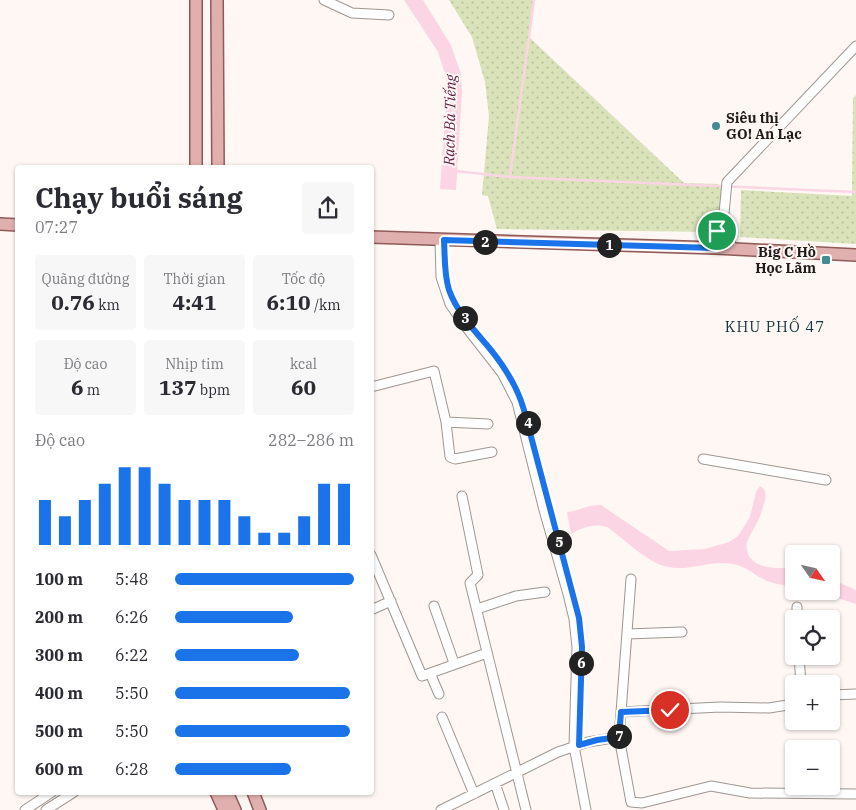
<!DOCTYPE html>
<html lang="vi">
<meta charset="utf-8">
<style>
:root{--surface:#fff;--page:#f7f7f7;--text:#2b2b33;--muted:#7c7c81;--accent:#1a73e8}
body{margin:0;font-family:"IBM Plex Serif",serif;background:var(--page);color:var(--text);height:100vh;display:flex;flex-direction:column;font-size:19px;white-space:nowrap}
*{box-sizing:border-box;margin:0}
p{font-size:16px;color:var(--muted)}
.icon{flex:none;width:28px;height:28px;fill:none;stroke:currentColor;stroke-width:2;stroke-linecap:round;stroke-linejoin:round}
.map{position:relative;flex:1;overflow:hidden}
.panel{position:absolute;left:15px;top:165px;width:359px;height:630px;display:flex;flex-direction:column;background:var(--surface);border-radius:5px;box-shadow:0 1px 4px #0004}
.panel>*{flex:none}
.needle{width:32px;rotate:124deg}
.fabs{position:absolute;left:785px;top:545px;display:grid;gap:10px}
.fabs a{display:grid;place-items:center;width:55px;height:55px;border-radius:5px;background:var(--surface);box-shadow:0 1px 4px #0004;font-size:25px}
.pin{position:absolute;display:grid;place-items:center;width:42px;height:42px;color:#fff;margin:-21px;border:2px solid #fff;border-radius:50%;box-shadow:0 1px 5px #0007}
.km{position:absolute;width:25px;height:25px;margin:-12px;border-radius:50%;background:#222;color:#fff;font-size:14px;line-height:25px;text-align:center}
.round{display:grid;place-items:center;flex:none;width:52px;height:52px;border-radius:5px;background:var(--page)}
.overview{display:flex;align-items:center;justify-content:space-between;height:85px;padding:0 20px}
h1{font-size:28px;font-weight:700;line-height:38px}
.metrics{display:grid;grid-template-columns:repeat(3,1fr);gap:8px;height:85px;padding:5px 20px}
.metrics div{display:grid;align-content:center;border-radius:5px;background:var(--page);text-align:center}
.metrics b{font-size:21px;font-weight:700}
.metrics small{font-size:14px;font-weight:400}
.metrics p{font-size:14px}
.chart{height:140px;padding:10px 20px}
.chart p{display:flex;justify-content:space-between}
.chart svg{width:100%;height:90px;margin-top:5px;stroke:var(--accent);stroke-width:6}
ul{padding:0 20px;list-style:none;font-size:16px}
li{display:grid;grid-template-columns:80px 60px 1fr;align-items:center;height:38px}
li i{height:12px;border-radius:6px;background:var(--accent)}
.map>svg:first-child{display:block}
.grass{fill:url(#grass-dots)}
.water{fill:#fcd5e5}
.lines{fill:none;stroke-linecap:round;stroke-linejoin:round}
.stream{stroke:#fcd5e5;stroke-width:2.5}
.minor-casing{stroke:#9f9690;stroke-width:11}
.major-casing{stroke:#905a57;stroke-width:14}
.minor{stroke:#fff;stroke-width:9}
.major{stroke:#e0b0ae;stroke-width:11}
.route-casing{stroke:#fff;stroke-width:10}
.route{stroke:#1a73e8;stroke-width:6}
.poi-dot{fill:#448a95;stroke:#fef7f4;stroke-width:2}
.labels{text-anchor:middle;stroke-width:4;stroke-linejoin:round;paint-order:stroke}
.poi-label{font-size:14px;font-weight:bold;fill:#201c1a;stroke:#fef7f4;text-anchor:start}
.water-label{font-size:15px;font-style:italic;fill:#641d43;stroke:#fef7f4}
.neighbourhood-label{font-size:15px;letter-spacing:1px;fill:#14353b;stroke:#fef7f4}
</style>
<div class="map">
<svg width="856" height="810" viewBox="0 0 856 810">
<defs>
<pattern id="grass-dots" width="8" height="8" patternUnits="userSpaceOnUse" patternTransform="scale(1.25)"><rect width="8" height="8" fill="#dae2b9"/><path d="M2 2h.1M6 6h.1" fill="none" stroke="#bbc19e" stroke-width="1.8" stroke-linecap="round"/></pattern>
</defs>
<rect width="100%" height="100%" fill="#fef7f4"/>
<path class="grass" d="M449,0H534L529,37L684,183L718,184L723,192L721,224L713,232L497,229L488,196L482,195L489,116L485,82L472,37Z
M856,95V244L740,237L741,190L852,196L853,98Z"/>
<path class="water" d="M404,0H423L451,45L461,74L462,92L456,190L440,189L447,92L446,77L438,52Z
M760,486L764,489C767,495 765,501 763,507C760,520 752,530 747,542C746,547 747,550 748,554C756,570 779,568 794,568V587C785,585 775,584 767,581C755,576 746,566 733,564C716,560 697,568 679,568C651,569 629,542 607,527C595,523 582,527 571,534L567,512C579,511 589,504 601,505L669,551L705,549L729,542L738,536L750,517L756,492Z
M831,579L856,590V604L816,591H831Z"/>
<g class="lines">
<path class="stream" d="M456,171L510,177L856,192
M510,177L534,0"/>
<defs>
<path id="minor" d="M324,0L352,13L389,15
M723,224L727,230L732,249
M440,240L441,277L450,304L463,323L502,373L517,402L544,510L568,594L574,619L577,647L574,746L586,810
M715,248L717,231L723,224L727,182L856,46
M371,387L434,371L446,422L450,457L455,459L492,452
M446,422L488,424
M703,459L826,480
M462,496L478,575L470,583L526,810
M371,555L422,676L487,653
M434,606L454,663
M797,607V619
M477,609L516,596L545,592
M371,610L391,601
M627,634L682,632
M799,656L801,684
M430,673L439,694
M831,695L856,694
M794,704L769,708L720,707L621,712L619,737L631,802L642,803L711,786L750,793L856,794
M621,712L631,579
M442,717L474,794
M495,783L504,810
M25,810L52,792
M46,810L74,792
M441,810L558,752L588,742L619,737"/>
<path id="major" d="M196,0V168
M217,0L218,168
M0,224L18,225
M371,237L715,248L856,255
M216,792L224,810
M227,792L235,810
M253,792L260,810"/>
</defs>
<use href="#minor" class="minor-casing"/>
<use href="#major" class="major-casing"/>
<use href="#minor" class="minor"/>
<use href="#major" class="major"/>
</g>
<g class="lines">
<defs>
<path id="route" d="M670,710L621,712L619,737L597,740L579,745L582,647L579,618L524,410C517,385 503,364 486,344C472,328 456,310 449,290C444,274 445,257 444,240L715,248L717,231"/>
</defs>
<use href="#route" class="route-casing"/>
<use href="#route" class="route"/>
</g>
<g class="poi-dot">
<circle cx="716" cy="126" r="5"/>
<rect x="821" y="255" width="10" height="10" rx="2.5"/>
</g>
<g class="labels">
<g class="poi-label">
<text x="726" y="123">Siêu thị<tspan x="726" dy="16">GO! An Lạc</tspan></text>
<text x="816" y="257" text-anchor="end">Big C Hồ<tspan x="816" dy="16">Học Lãm</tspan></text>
</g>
<g class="water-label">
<text transform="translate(450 120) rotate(-89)" y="5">Rạch Bà Tiếng</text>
</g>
<g class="neighbourhood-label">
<text x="775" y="332">KHU PHỐ 47</text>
</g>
</g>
</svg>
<div class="fabs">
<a><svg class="needle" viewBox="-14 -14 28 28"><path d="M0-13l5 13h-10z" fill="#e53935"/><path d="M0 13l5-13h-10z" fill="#7c7c81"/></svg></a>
<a><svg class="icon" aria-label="locate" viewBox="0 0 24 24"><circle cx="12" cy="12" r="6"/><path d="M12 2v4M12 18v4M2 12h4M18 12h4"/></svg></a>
<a>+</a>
<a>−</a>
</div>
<div class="pin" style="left:717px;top:231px;background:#1e9e55"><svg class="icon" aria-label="arrive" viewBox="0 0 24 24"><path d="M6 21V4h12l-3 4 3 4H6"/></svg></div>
<div class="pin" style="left:670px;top:710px;background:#d93025"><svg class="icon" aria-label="check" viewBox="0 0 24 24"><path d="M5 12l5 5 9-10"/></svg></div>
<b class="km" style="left:609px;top:245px">1</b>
<b class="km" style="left:485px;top:242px">2</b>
<b class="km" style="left:465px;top:318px">3</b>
<b class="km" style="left:528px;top:423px">4</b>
<b class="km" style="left:559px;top:542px">5</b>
<b class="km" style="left:581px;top:663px">6</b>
<b class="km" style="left:619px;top:736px">7</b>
<section class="panel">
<div class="overview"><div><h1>Chạy buổi sáng</h1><p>07:27</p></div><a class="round"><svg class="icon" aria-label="share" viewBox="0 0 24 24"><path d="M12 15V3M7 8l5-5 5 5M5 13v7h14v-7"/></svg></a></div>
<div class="metrics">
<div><p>Quãng đường</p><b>0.76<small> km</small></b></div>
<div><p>Thời gian</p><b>4:41</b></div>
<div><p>Tốc độ</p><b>6:10<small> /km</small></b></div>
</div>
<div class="metrics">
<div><p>Độ cao</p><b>6<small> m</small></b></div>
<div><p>Nhịp tim</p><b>137<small> bpm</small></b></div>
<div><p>kcal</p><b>60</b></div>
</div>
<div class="chart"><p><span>Độ cao</span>282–286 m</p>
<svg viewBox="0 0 160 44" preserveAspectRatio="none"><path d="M5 44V22M15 44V30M25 44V22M35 44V14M45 44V6M55 44V6M65 44V14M75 44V22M85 44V22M95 44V22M105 44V30M115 44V38M125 44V38M135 44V30M145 44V14M155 44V14"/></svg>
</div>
<ul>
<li><b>100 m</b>5:48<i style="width:100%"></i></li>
<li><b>200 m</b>6:26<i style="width:66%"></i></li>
<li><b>300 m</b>6:22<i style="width:69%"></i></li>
<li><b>400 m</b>5:50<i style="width:98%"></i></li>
<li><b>500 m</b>5:50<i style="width:98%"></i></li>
<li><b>600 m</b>6:28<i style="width:65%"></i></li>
</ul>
</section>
</div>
